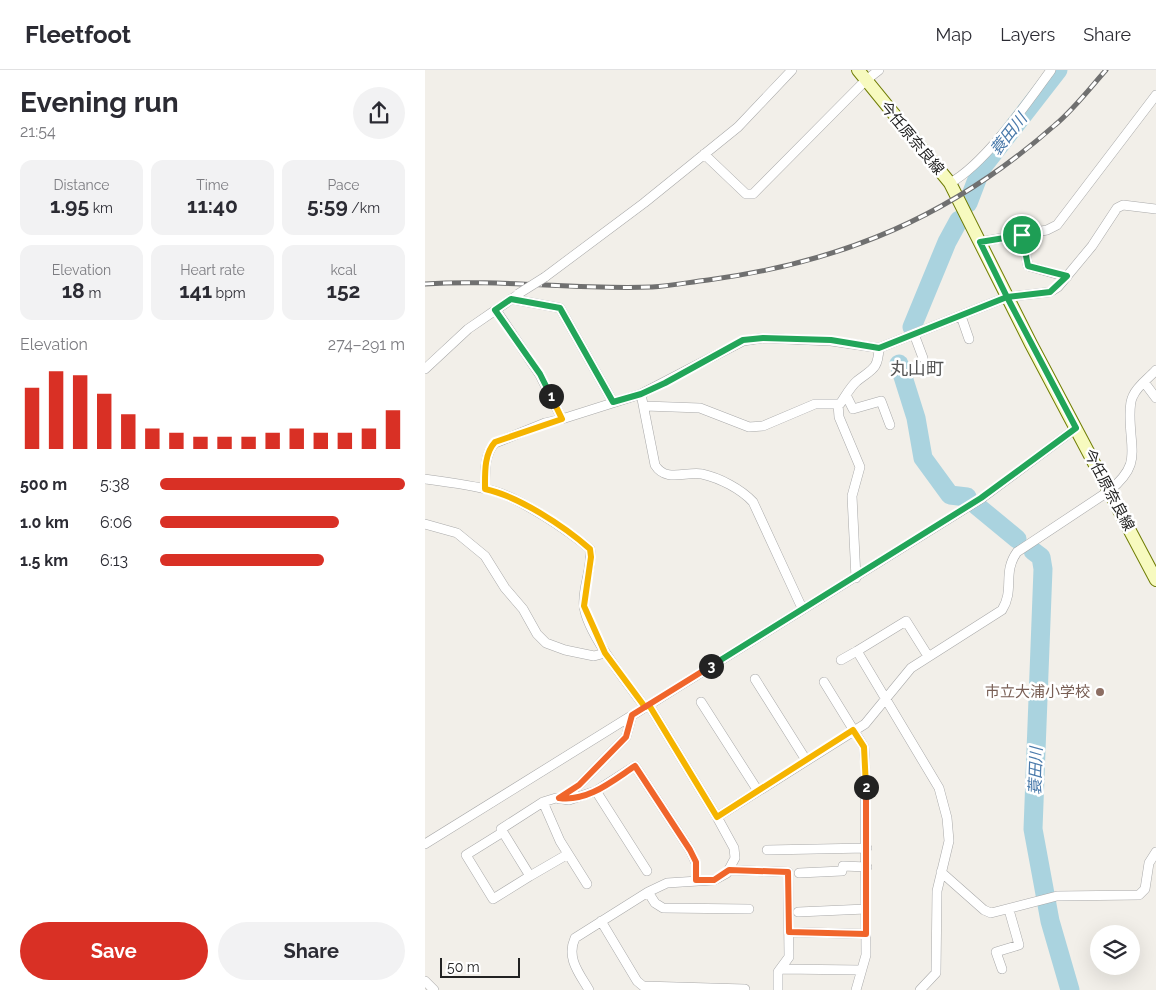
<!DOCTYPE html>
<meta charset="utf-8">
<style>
:root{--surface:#fff;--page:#f2f2f3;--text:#2b2b33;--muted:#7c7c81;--line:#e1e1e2;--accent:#d93025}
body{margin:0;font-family:Raleway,"Noto Sans JP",sans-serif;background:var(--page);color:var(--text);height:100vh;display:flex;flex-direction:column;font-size:19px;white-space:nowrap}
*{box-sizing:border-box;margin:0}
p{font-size:16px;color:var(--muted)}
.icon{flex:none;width:28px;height:28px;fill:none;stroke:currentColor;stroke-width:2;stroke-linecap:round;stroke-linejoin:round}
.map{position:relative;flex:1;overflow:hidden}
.side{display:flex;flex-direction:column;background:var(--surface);width:425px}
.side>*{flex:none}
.fabs{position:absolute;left:665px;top:855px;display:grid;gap:10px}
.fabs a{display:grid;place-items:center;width:50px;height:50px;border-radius:50%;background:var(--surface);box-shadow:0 5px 20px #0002;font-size:25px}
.scale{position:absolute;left:15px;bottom:12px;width:80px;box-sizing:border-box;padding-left:5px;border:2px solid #222;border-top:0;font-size:14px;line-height:18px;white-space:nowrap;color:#222;-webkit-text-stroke:4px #fff;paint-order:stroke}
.pin{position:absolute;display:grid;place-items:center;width:42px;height:42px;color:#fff;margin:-21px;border:2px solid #fff;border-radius:50%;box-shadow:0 1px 5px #0007}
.km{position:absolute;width:25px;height:25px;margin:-12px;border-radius:50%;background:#222;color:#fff;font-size:14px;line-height:25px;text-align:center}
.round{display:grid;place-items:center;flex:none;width:52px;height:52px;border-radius:26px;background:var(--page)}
.headline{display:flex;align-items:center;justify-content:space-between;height:85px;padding:0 20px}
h1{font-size:28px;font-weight:700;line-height:38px}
.figures{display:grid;grid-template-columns:repeat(3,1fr);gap:8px;height:85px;padding:5px 20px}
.figures div{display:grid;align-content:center;border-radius:12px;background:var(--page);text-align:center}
.figures b{font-size:21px;font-weight:700}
.figures small{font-size:14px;font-weight:400}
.figures p{font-size:14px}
.chart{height:140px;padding:10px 20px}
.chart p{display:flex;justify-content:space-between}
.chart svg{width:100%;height:90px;margin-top:5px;stroke:var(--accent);stroke-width:6}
.button{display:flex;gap:10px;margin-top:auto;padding:10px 20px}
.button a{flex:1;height:58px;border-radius:30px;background:var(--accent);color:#fff;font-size:20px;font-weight:700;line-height:58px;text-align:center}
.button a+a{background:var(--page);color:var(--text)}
ul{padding:0 20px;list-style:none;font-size:16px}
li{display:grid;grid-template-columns:80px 60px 1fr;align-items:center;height:38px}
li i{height:12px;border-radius:6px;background:var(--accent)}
header{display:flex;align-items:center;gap:30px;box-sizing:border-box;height:70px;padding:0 25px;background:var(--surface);border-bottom:1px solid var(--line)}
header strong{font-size:24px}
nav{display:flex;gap:28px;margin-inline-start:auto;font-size:18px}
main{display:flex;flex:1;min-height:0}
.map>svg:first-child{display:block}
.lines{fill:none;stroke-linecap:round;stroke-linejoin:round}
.river{stroke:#aad3df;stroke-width:19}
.minor-casing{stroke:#a9a9a9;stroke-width:10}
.secondary-casing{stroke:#707d05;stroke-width:14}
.minor{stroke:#fff;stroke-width:9}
.secondary{stroke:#f7fabf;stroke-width:12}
.rail-casing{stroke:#707070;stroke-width:5}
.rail{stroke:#fff;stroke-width:3;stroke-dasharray:9;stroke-linecap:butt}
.minor-bridge-casing{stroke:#a9a9a9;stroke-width:10;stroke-linecap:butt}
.minor-bridge{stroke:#fff;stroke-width:9}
.split-1-casing{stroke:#fff;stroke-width:10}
.split-2-casing{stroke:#fff;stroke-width:10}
.split-3-casing{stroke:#fff;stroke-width:10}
.split-4-casing{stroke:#fff;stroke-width:10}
.split-1{stroke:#22a559;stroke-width:6}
.split-2{stroke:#f5b400;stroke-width:6}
.split-3{stroke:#f0652b;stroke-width:6}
.split-4{stroke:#22a559;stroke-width:6}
.education-dot{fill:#8d6e63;stroke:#fff;stroke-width:2}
.labels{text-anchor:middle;stroke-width:5;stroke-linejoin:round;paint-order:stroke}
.street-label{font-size:15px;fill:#222;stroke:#fff}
.education-label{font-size:15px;fill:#785e54;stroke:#fff;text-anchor:end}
.water-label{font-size:16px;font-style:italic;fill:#4a7aab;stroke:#fff}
.quarter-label{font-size:18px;fill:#555;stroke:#fff}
</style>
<header>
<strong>Fleetfoot</strong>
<nav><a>Map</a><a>Layers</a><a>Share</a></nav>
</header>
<main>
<section class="side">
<div class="headline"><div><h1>Evening run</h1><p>21:54</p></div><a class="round"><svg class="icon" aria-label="share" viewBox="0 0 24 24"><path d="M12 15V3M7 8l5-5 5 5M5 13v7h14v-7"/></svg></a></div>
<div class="figures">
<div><p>Distance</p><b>1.95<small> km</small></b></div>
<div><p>Time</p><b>11:40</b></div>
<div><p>Pace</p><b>5:59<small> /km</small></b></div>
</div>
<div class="figures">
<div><p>Elevation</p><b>18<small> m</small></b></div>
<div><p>Heart rate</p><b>141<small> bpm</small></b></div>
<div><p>kcal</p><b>152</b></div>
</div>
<div class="chart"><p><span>Elevation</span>274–291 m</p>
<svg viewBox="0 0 160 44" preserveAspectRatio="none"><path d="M5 44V14M15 44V6M25 44V8M35 44V17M45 44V27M55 44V34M65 44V36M75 44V38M85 44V38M95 44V38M105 44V36M115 44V34M125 44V36M135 44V36M145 44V34M155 44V25"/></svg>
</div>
<ul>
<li><b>500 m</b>5:38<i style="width:100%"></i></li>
<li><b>1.0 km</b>6:06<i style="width:73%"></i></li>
<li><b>1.5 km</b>6:13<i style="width:67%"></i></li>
</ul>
<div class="button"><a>Save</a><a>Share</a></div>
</section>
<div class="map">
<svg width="731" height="920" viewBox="0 0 731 920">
<rect width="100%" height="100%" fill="#f2efe9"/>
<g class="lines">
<path class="river" d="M543,133L556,99L633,0
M487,257L522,172L534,150
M474,294L491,348L498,388L525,425L542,427
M552,436L592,469
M608,481L616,487L618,499L608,759L625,851L645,920"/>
<defs>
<path id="minor" d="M279,84L321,124H328L440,11L454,0
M525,113C560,94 602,33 626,0
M597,165L603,196L642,207
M555,172L622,160L632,155L731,25
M120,207L219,133L313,57L367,0
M86,229L135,238L188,332
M71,240L115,305L137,349L216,324L318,271L338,268L406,271L454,278L582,227L625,222L633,217L667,176L692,138L698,135L731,139
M536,246L544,269
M489,264L498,288
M0,299L43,259L91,226
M719,312L731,328
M216,324L230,395C241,413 261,401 277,404C295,408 316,419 328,432L377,538
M421,325L428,339L456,331L465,355
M413,334L414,347L435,397L427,426L431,508
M220,336L275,338L324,357L338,356L390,334H415C420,327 425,317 432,311C447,299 453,300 454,278
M0,409C23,412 47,415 69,421C96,429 143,460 165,479C168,498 157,517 159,536C162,564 203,614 220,637
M60,419C60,403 59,384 70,373L120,353L137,349
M0,454L32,463L60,486L80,518L98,539L112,564L121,573L140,580L169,586L180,583
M416,590L432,581
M330,609L381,690
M399,612L439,677L440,691L441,885L431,920
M276,632L333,721
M134,729L154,715L201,667L207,645
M118,732L135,771L162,814
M292,747L440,654L486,598L577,540C590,519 577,503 592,482L684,421C717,394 705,382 705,345C705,339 705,331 708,326C712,316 724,308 731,300
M78,762L41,785L68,829L105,806L76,759L118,732L131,728L144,730L171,721
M0,774L557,428L651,358
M342,780L442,778
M304,800L363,802L364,887L353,902V920
M222,801L171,721L210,696L265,780L271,793V810
M516,802L559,840L566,843L632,826L714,825L720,819L724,793L731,782
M374,803L417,801L418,796L442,797
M105,806L143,784
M223,822L230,833L238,838L324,839
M373,842L441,839
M176,851L212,911L218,916L320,919
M364,862L441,864
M355,899L436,900
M577,899L571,882L594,875L584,840
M0,911L9,920
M164,920C154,903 141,888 150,868L223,822L242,813L289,810L302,803L310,788L309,778L292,747L224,635
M495,920L511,903L512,821L524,771L522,748L514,718L432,581L481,551L503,586"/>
<path id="secondary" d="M433,0L525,113L606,274L731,510"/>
</defs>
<use href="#minor" class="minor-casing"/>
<use href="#secondary" class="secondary-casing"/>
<use href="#minor" class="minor"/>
<use href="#secondary" class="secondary"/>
<defs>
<path id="rail" d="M0,214C75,209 151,220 227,217C246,216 265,212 283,210C418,192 527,146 630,55C649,39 665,18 681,0"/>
</defs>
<use href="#rail" class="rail-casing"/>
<use href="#rail" class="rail"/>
<defs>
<path id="minor-bridge" d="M93,224L120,207"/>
</defs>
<use href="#minor-bridge" class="minor-bridge-casing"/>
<use href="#minor-bridge" class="minor-bridge"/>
</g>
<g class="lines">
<defs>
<path id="split-1" d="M126,326L115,304L70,240L86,229L135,238L188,332L216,324L240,313L318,270L338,268L406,270L454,278L582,227L555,172L597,165"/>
<path id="split-2" d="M126,326L137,349L70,372C59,384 60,403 60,419C93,426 139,456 165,479L166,487L159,536L180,583L220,637L224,635L292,747L428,660L439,677L441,717"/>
<path id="split-3" d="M286,596L207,645L201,667L154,715L134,728C163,732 187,711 210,696L265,780L271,792V810H289L304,800L363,802L364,862L441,864V717"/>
<path id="split-4" d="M286,596L556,428L651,358L582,227L625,222L642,206L603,196L597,165"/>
</defs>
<use href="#split-1" class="split-1-casing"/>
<use href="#split-2" class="split-2-casing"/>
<use href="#split-3" class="split-3-casing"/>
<use href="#split-4" class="split-4-casing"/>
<use href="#split-1" class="split-1"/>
<use href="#split-2" class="split-2"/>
<use href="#split-3" class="split-3"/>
<use href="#split-4" class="split-4"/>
</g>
<circle class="education-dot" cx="675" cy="622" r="5"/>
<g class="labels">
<g class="street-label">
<text transform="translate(487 68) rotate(50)" y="5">今任原奈良線</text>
<text transform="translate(684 420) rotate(62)" y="5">今任原奈良線</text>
</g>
<g class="education-label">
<text x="665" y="627">市立大浦小学校</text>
</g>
<g class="water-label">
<text transform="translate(583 64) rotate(-52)" y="6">蓑田川</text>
<text transform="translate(610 701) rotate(-88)" y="6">蓑田川</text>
</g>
<g class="quarter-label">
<text x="492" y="305">丸山町</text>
</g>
</g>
</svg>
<div class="fabs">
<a><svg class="icon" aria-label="layers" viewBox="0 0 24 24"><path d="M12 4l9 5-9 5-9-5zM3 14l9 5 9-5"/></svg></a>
</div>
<div class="scale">50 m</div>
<div class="pin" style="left:597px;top:165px;background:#1e9e55"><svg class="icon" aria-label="arrive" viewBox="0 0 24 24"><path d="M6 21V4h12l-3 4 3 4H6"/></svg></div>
<b class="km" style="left:126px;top:326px">1</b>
<b class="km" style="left:441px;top:717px">2</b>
<b class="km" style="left:286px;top:596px">3</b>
</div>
</main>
